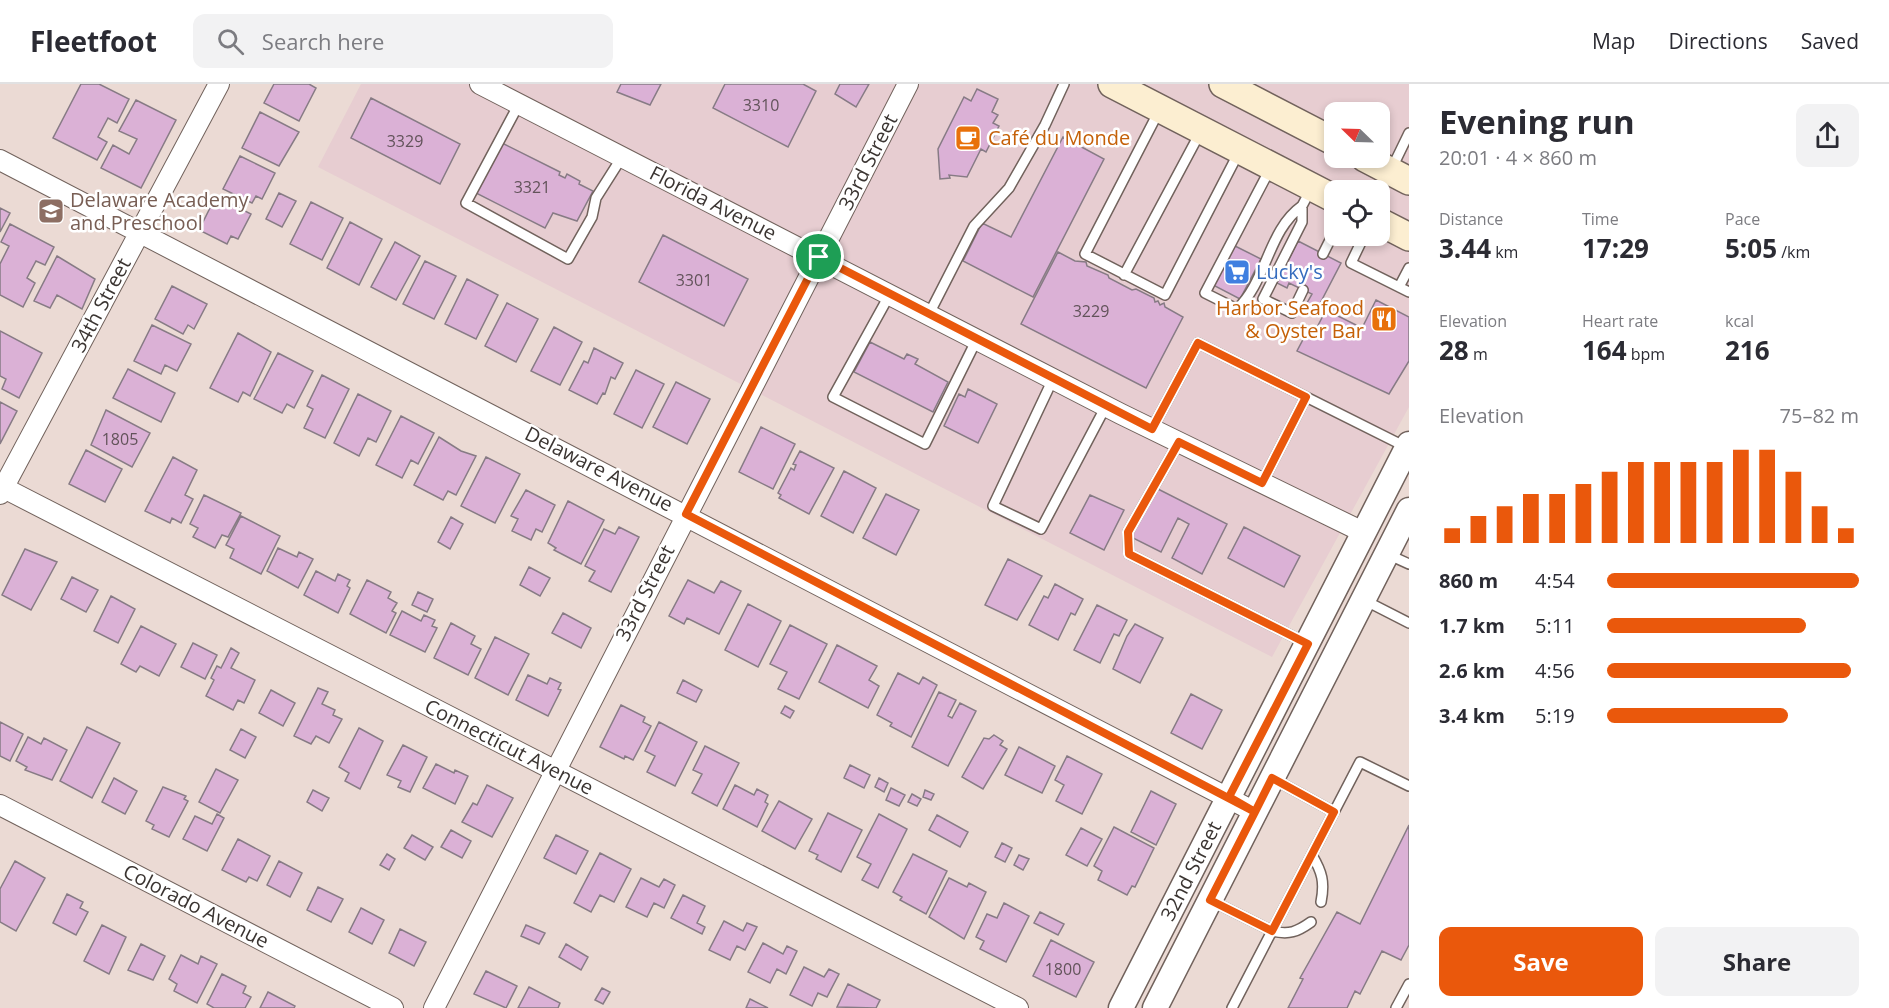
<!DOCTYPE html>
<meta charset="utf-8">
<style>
:root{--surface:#fff;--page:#f2f2f3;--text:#2b2b33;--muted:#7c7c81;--line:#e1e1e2;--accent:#ea580c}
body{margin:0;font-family:"Open Sans",sans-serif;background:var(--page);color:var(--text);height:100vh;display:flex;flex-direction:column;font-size:22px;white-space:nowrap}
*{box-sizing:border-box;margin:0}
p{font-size:20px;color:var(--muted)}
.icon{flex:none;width:33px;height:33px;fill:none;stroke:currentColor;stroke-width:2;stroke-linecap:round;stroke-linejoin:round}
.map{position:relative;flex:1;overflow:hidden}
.side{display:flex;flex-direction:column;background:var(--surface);width:480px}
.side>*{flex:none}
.needle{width:39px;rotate:293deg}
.controls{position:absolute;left:1324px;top:18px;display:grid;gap:12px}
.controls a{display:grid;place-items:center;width:66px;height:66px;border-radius:12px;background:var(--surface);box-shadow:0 3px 9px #0003;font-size:30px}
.pin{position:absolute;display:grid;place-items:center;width:51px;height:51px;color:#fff;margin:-26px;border:3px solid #fff;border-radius:50%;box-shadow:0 2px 6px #0007}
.round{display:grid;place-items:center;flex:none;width:63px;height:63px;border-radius:12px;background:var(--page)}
.head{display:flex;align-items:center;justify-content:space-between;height:102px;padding:0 30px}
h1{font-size:33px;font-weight:700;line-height:45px}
.stats{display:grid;grid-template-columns:repeat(3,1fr);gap:9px;height:102px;padding:6px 30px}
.stats div{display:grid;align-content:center}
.stats b{font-size:26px;font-weight:700}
.stats small{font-size:16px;font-weight:400}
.stats p{font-size:16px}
.chart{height:168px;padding:12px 30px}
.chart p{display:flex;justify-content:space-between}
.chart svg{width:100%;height:108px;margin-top:6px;stroke:var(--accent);stroke-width:6}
.action{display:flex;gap:12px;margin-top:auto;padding:12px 30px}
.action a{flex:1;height:69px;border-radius:12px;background:var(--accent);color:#fff;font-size:24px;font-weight:700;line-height:69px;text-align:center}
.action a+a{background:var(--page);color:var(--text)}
ul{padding:0 30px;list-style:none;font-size:20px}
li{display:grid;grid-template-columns:96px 72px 1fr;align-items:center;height:45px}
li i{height:15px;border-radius:8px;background:var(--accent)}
header{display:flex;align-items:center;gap:36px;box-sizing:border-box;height:84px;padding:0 30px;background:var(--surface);border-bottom:2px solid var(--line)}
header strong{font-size:28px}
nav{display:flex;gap:33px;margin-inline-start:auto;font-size:21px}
.search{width:420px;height:54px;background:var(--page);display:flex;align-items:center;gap:15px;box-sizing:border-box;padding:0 21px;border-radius:12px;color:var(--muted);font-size:22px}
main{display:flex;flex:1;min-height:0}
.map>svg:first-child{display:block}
.commercial{fill:#e7cdd1;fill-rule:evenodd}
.building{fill:#dbb1d6;stroke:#877b85;stroke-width:1.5}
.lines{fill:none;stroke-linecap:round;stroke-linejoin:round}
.service-casing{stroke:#71625c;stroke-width:12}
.minor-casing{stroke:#71625c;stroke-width:22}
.tertiary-casing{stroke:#71625c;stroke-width:27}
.secondary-casing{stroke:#71625c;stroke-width:30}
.service{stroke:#fff;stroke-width:9}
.minor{stroke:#fff;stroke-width:20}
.tertiary{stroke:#fff;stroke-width:24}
.secondary{stroke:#fceed1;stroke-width:27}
.route-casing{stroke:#fff;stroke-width:12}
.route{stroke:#ea580c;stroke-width:8}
.labels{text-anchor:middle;stroke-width:5;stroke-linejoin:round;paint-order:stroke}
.number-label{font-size:16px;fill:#62535a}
.food-label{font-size:20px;fill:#c56008;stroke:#fff;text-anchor:start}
.street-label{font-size:20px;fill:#3a3431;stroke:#fff}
.education-label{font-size:20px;fill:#785e54;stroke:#fff;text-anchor:start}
.shop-label{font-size:20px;fill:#366cbe;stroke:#fff;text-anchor:start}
</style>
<header>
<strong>Fleetfoot</strong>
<div class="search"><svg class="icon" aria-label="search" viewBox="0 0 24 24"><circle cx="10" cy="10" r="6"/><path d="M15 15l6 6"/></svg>Search here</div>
<nav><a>Map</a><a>Directions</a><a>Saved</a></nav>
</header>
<main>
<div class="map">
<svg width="1409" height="924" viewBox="0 0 1409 924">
<rect width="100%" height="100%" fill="#ebdad4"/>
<path class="commercial" d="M361,0H1409V323L1272,573L318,83ZM1335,28H1380V74H1335ZM1335,106H1380V152H1335Z"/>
<path class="building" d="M81,0H99L129,15L117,39L108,34L98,53L107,58L97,76L53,54Z
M274,0H309L316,4L299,37L264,19Z
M621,0H661L650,21L617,8Z
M725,0H803L816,7L788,63L713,24Z
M840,0H869L856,23L835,10Z
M977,5L998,15L992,28L998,31L993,39L999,42L986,68L981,65L967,93L949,91L950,94L940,95L938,65L964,13L971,17Z
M371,14L460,60L440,100L351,54Z
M136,16L176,36L141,104L101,84L113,61L129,70L137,55L119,47Z
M260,28L299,48L279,82L242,64Z
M1063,53L1104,75L1033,213L963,177L982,139L1011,153Z
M502,59L560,88L559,91L565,94L567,90L580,97L579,100L593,107L577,137L553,129L545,144L476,109Z
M240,72L275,89L262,115L256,112L252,119L223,105Z
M279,109L296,117L282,143L266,135Z
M216,112L251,130L238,155L231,152L227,160L199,146Z
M311,118L343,134L322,176L290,160Z
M0,124L10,129L0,148Z
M350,138L382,155L359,201L327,184Z
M10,140L54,163L45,181L36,177L27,194L35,199L23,223L0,211V180L9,162L1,158Z
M663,151L748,195L724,242L639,198Z
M1298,157L1341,179L1314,231L1303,226L1312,210L1289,199L1287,204L1277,199Z
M395,158L420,172L396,216L371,203Z
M1233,161L1261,175L1240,215L1213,201Z
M1058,168L1075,177L1086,178L1087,182L1108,191L1109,194L1132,206L1136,205L1154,214L1155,218L1158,217L1160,221L1164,219L1165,223L1183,233L1146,304L1021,240Z
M57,172L95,195L82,225L57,211L50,224L34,217Z
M425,177L456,192L434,235L403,220Z
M467,195L498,211L476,255L445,240Z
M172,202L207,220L194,245L188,241L183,250L155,235Z
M1376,216L1409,233V277L1389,310L1297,267L1307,248L1313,251L1326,226L1362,244Z
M507,219L538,235L516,278L485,262Z
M152,241L191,260L177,287L165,281L161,290L134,277Z
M554,243L582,258L560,301L531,287Z
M0,247L42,269L19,314L2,305L6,295L0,292Z
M238,249L271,268L250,312L243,308L238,318L210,304Z
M870,258L904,275L907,270L918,275L915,280L948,298L933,328L854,288Z
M594,264L623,279L615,295L611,293L605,310L603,309L597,320L569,306L584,277L588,279Z
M278,269L313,287L294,324L287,320L282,329L254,315Z
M128,285L175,309L161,338L113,314Z
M636,286L664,300L642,344L614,330Z
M322,291L349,305L325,354L304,344L313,325L307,322Z
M676,298L710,315L687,360L653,343Z
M968,305L997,320L978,359L944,342L959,310L965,313Z
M358,310L391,327L376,358L368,354L359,372L334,359Z
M0,318L17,327L0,360Z
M106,326L150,349L132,383L91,361Z
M401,332L434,349L418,380L411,376L402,394L376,381Z
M761,343L795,360L773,405L739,388Z
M439,353L461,367L476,372L456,411L448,407L443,416L414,401Z
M86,366L122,385L105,418L69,400Z
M800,367L834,384L809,430L779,414L781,411L778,409L791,384L794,386L796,381L793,380Z
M173,373L197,386L185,411L193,415L181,439L172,434L170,439L145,427Z
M486,373L520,390L495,439L461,422Z
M844,387L876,404L853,449L821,432Z
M1156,404L1227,440L1202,490L1172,474L1189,440L1178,434L1161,468L1131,453Z
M526,406L555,421L542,448L536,445L531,456L512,447L518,435L511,432Z
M886,410L919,426L896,471L863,454Z
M204,411L241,429L228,453L222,451L215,464L193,453L198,444L190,440Z
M1090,411L1124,426L1104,466L1070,449Z
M568,417L604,436L581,480L554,466L556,464L548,459Z
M241,432L280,452L261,490L230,474L234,465L226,461Z
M451,433L463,440L450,465L438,458Z
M619,443L639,453L611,508L589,497L595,487L585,482L604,445L615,450Z
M1244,443L1300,472L1284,503L1228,474Z
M278,464L297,473L299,468L313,475L298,504L267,487Z
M25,465L57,478L31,526L2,511Z
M1008,475L1042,492L1017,536L985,521Z
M529,483L550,494L540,512L520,501Z
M316,487L335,497L338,490L350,496L347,502L350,504L338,529L304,511Z
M72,493L98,506L86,528L61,515Z
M367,496L391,508L388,514L397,519L392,527L396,529L386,549L350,530Z
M688,496L714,509L721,497L741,507L719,550L687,534L684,540L669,532Z
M1055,500L1083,515L1075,531L1071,529L1058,556L1029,541L1044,512L1048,514Z
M418,508L433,515L427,528L412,521Z
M111,512L135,525L118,559L94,547Z
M748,520L781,537L758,583L725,566Z
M1097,521L1127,536L1119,552L1114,550L1100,579L1074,566Z
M402,527L421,537L424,531L435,536L432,542L437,544L425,568L390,551Z
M563,529L591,544L581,564L552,549Z
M451,539L475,552L471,560L481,565L468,591L434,574Z
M1135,540L1163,554L1140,599L1113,585L1127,552Z
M790,541L827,560L799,615L778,605L787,588L770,580Z
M141,542L176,560L159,592L140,582L136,588L121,580Z
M495,553L529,570L508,611L475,594Z
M193,559L217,571L205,595L181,583Z
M837,561L877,582L869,596L879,602L868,624L819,598Z
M231,564L239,569L231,584L255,596L244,619L238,616L233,626L206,612L214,596L211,594L217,582L221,584Z
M898,589L919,600L923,593L937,601L911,653L890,642L892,639L877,631Z
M528,591L547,600L550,594L561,599L558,605L561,606L548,632L516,616Z
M683,596L702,606L696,618L677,609Z
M318,604L328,608L322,620L335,626L333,631L342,635L329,659L316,652L311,660L294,652Z
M271,606L295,619L283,642L259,629Z
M939,608L956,616L948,632L952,634L960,619L976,627L948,682L912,663Z
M1191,610L1222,626L1202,665L1171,649Z
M621,621L645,633L643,638L651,642L633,676L625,672L624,675L600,663Z
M785,622L794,627L790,634L781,629Z
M0,638L23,650L10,677L0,672Z
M659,638L697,658L675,702L647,688L655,672L645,667Z
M87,643L120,659L92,714L60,697Z
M359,644L383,657L360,705L345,697L349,689L339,683Z
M241,645L256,653L245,674L230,666Z
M994,651L1003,657L1000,661L1007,665L983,705L962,693L984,654L989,655Z
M28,653L41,660L44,654L67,666L52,696L25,686L27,683L16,677Z
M403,661L427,673L410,708L398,703L401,697L387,691Z
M705,662L739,679L717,722L692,709L702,690L693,686Z
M1019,663L1055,682L1042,709L1005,691Z
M1067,672L1102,690L1082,730L1056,717L1064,701L1055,696Z
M436,680L454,689L455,686L468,692L455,720L423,704Z
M850,681L870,691L864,704L844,694Z
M216,685L238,696L220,729L199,718Z
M114,694L137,707L125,730L102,718Z
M879,694L888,699L884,708L875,703Z
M487,701L513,714L492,753L462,738L473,719L477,721Z
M735,701L754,711L757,705L768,711L765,718L768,720L757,743L723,725Z
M163,703L186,712L184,715L188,717L169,753L152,745L154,741L146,737Z
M891,704L905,711L899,722L886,716Z
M313,706L329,714L322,727L307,718Z
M925,706L934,710L931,716L923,713Z
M1151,707L1176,720L1156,761L1131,748Z
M912,710L921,715L917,722L908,718Z
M779,717L812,735L795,765L762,747Z
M828,729L862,746L841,788L816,775L818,771L809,767Z
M217,730L224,734L207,767L183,755L195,732L212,740Z
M879,730L907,745L878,804L862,796L871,780L857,773Z
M937,731L968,748L960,763L929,746Z
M1409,741V861L1401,876L1382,867L1360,910L1355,907L1347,924H1288L1303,895L1300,894L1337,828L1360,840Z
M1114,743L1154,764L1135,803L1132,802L1127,811L1098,796L1102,787L1094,782Z
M1081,744L1102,755L1087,782L1066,771Z
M451,746L471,757L462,774L441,763Z
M412,751L433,763L425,776L404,764Z
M556,751L588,767L576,790L544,774Z
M238,755L270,772L257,797L249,793L246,798L222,786Z
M1002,759L1012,764L1005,778L995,773Z
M600,769L631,785L614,818L600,811L591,828L574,819Z
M387,770L395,775L389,786L380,781Z
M913,770L947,787L926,830L900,816L902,813L893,808Z
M1019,771L1029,775L1023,786L1014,781Z
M15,777L45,794L16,847L0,838V805Z
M279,777L302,789L290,813L267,801Z
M641,794L659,803L664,795L675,801L664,824L654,819L647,833L626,823Z
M949,794L967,803L969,799L986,808L964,855L929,833Z
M318,803L343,815L331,838L307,826Z
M67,810L83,818L80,824L88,828L76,851L53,839Z
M683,811L705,822L697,839L705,843L702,850L671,834Z
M1004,819L1029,832L1006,878L980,865L984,857L976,853L987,830L997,834Z
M361,824L384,836L372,860L349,848Z
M1040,828L1064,840L1058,851L1034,839Z
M724,837L743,847L747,839L757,843L745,866L737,862L730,876L709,866Z
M102,841L126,853L109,890L84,877Z
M526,841L545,849L539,860L521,852Z
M400,845L426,858L414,882L389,869Z
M1051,856L1094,878L1076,913L1033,892Z
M763,859L783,870L787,862L797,867L786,890L777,885L770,899L748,888Z
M141,860L165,872L153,896L128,886Z
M566,860L588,873L581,886L559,873Z
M181,871L198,880L201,872L217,880L197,919L174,907L177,900L169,895Z
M804,883L824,893L829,885L839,890L827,913L818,909L812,922L790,911Z
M486,887L517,902L506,924L474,910Z
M222,890L246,902L243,909L251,913L245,924H214L207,920Z
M848,900L880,916L876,924L837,923Z
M529,903L560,919L558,924H518Z
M602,904L610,908L603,920L595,916Z
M268,908L295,922L294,924H260Z
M750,915L768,924H746Z"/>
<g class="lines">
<defs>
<path id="service" d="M519,20L466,119L568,175L592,133L596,114L622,73
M1159,27L1085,170L1165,211L1239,68
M1392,84L1409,49
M1270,85L1205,209L1237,225C1267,197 1268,146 1302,122
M1364,152L1351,179L1409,208
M1323,170L1335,146
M1124,191L1201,47
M1399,203L1409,184
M1303,206L1292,229L1263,215L1302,138V122L1311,105
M890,210L833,313L925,360L977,255
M929,230L974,142L1009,104L1045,41L1064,0
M1053,295L993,422L1041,445L1106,322
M1152,345L1198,259L1406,363
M1179,358L1128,448L1129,470L1306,559
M1262,399L1306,313
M1387,470L1409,480
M1364,516L1409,539
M1334,728L1360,678L1409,702
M1312,771C1322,788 1325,798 1321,818
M1210,816L1272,847L1334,728L1272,694
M1232,924L1272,847C1289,851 1297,848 1311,838
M1396,924L1409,900"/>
<path id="minor" d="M480,0L1121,330L1365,449
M0,76L1255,728
M0,402L1018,924
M0,410L219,0
M0,721L393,924
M434,924L908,0"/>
<path id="tertiary" d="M1121,924L1409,360
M1155,924L1409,426"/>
<path id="secondary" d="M1112,0L1335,115
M1223,0L1335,58
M1365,74L1409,97
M1380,138L1409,153"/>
</defs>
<use href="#service" class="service-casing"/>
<use href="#minor" class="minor-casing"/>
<use href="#tertiary" class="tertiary-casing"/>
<use href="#secondary" class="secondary-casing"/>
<use href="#service" class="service"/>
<use href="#minor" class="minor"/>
<use href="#tertiary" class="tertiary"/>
<use href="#secondary" class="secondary"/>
</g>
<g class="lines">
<defs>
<path id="route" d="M819,173L686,430L1255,728L1210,816L1272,847L1334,728L1272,694L1255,728L1229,713L1308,560L1129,470L1128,448L1179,358L1262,399L1306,313L1198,259L1152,345L819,173"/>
</defs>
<use href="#route" class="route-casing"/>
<use href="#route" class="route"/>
</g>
<defs>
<symbol id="cafe-square" viewBox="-11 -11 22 22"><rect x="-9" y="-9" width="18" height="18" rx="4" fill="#e8710a" stroke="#fff"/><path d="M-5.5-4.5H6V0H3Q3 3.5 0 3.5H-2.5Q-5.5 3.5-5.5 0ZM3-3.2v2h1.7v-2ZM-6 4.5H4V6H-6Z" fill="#fff"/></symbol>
<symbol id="school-square" viewBox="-11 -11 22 22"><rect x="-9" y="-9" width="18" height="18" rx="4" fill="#8d6e63" stroke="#fff"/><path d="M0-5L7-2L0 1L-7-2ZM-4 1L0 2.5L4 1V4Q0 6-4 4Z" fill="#fff"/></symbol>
<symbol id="supermarket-square" viewBox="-11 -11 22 22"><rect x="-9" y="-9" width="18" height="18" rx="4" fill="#3f7fe0" stroke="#fff"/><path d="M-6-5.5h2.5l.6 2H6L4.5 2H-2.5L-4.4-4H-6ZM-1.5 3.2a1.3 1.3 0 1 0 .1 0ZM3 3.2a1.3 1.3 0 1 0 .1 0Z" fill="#fff"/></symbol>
<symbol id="restaurant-square" viewBox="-11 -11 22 22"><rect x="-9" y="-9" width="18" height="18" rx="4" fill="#e8710a" stroke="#fff"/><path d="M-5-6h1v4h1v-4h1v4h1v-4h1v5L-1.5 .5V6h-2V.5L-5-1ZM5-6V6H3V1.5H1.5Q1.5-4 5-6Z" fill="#fff"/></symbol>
</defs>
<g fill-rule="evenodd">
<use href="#cafe-square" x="953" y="39" width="30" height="30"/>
<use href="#school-square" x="36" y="112" width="30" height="30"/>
<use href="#supermarket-square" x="1222" y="173" width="30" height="30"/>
<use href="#restaurant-square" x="1369" y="220" width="30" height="30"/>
</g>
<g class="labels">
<g class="number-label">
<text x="761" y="27">3310</text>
<text x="405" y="63">3329</text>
<text x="532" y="109">3321</text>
<text x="694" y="202">3301</text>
<text x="1091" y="233">3229</text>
<text x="120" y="361">1805</text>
<text x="1063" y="891">1800</text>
</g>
<g class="food-label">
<text x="988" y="61">Café du Monde</text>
<text x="1364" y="231" text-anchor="end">Harbor Seafood<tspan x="1364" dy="23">&amp; Oyster Bar</tspan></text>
</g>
<g class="street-label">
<text transform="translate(868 78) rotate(-63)" y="7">33rd Street</text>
<text transform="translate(713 119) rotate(27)" y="7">Florida Avenue</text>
<text transform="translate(101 221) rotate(-62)" y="7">34th Street</text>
<text transform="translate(599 385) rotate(27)" y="7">Delaware Avenue</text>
<text transform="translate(645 509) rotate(-63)" y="7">33rd Street</text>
<text transform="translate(509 663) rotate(27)" y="7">Connecticut Avenue</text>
<text transform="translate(1191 787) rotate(-63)" y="7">32nd Street</text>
<text transform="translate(196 822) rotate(27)" y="7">Colorado Avenue</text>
</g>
<g class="education-label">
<text x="70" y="123">Delaware Academy<tspan x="70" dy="23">and Preschool</tspan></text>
</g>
<g class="shop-label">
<text x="1256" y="195">Lucky's</text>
</g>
</g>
</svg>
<div class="controls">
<a><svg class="needle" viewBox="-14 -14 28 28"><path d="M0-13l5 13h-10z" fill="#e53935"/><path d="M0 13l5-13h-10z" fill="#7c7c81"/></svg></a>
<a><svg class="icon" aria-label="locate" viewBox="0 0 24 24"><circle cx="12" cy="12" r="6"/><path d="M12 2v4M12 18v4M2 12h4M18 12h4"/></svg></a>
</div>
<div class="pin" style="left:819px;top:173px;background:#1e9e55"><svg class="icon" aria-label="arrive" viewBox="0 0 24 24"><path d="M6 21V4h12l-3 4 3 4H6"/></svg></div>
</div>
<section class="side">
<div class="head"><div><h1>Evening run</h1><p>20:01 · 4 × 860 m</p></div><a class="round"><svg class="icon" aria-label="share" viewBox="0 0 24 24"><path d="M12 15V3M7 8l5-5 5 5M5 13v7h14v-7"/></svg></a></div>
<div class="stats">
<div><p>Distance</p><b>3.44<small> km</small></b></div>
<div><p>Time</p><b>17:29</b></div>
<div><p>Pace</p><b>5:05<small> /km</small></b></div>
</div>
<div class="stats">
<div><p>Elevation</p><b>28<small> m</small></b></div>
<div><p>Heart rate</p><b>164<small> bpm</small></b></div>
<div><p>kcal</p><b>216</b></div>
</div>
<div class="chart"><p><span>Elevation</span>75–82 m</p>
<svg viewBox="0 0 160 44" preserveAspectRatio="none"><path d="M5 44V38M15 44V33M25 44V29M35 44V24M45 44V24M55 44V20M65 44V15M75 44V11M85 44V11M95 44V11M105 44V11M115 44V6M125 44V6M135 44V15M145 44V29M155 44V38"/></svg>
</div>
<ul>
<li><b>860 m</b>4:54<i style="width:100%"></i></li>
<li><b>1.7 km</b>5:11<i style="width:79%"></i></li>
<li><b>2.6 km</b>4:56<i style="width:97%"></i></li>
<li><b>3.4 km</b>5:19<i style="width:72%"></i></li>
</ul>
<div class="action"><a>Save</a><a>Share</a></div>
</section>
</main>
